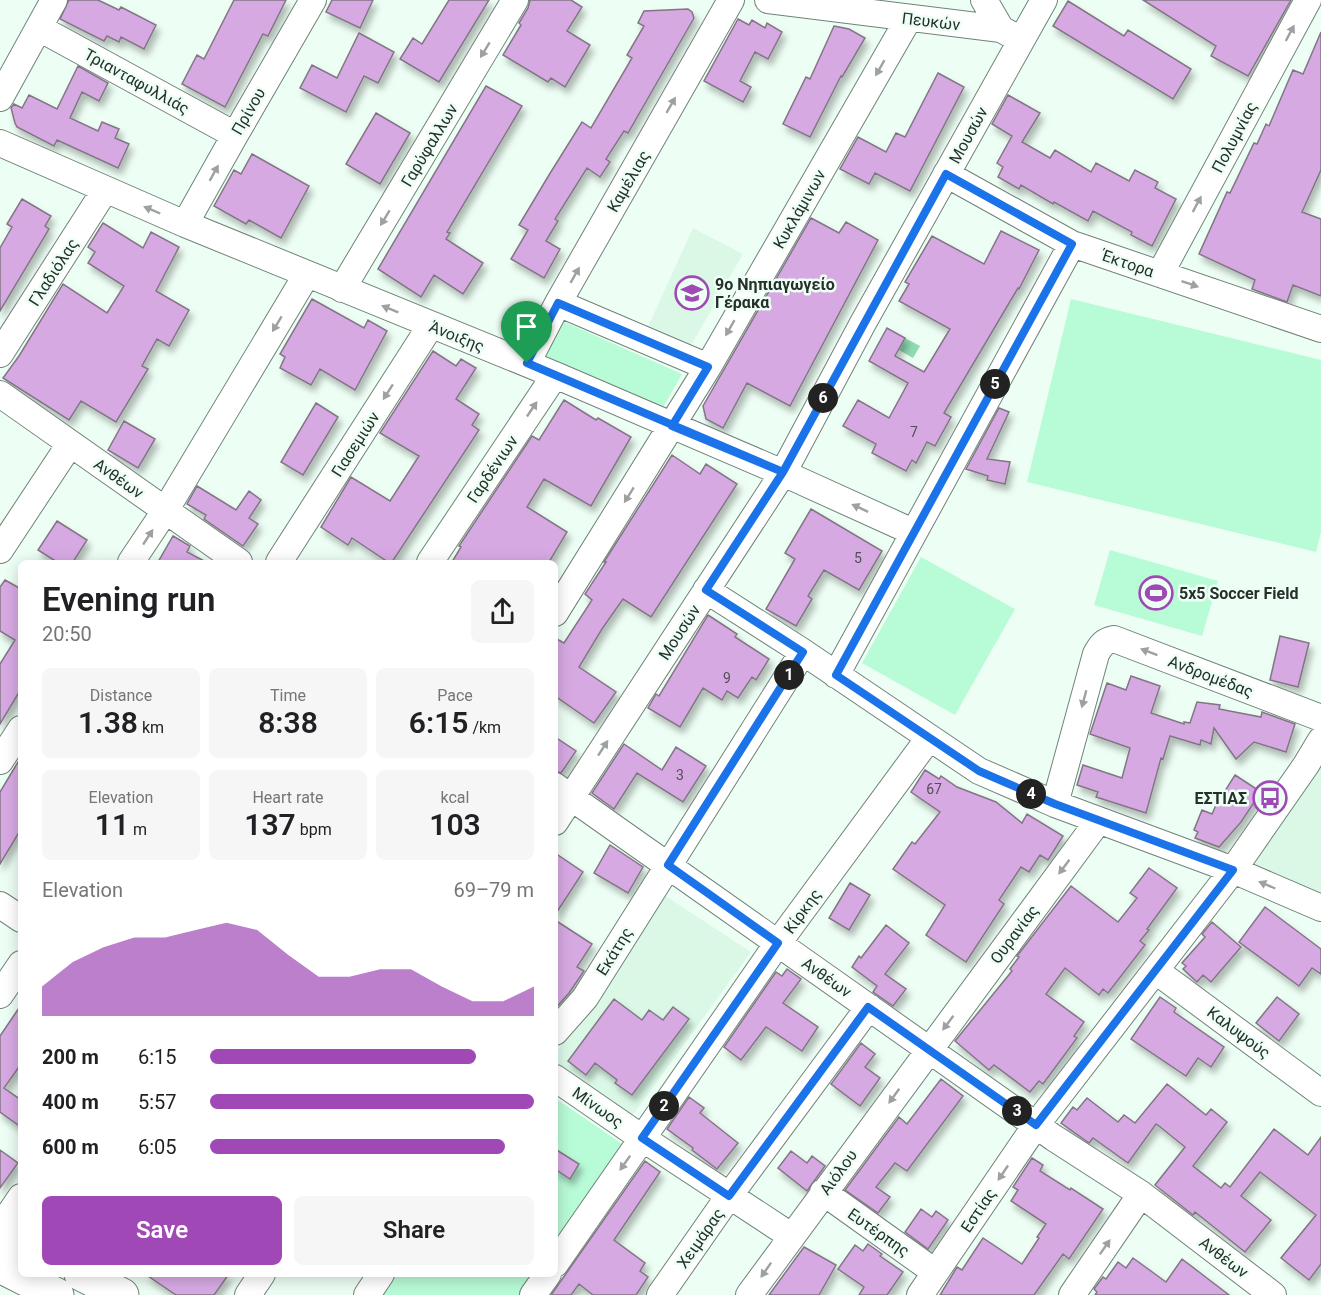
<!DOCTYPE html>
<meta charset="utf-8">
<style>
:root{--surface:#fff;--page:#f6f6f6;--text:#202124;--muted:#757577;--accent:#a049b6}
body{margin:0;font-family:Roboto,sans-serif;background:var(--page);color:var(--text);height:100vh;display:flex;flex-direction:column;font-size:22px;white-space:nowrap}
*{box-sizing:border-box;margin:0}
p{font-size:20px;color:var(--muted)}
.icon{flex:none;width:33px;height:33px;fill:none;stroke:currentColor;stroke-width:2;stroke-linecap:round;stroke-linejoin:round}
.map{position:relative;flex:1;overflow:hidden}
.drawer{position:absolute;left:18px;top:560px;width:540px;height:717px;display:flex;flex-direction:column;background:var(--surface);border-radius:9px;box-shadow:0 3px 15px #0003}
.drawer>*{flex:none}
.pin{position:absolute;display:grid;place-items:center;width:51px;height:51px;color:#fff;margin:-62px -26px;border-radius:50% 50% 50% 0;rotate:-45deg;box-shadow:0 0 6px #0007}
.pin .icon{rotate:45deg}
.km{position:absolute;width:30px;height:30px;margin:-15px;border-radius:50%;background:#222;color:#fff;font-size:16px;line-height:30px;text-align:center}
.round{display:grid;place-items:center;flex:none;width:63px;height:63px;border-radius:9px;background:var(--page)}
.head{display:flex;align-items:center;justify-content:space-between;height:102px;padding:0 24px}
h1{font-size:33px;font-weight:600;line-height:45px}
.stats{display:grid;grid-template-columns:repeat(3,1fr);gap:9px;height:102px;padding:6px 24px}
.stats div{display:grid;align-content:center;border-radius:9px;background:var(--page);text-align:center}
.stats b{font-size:30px;font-weight:600}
.stats small{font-size:16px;font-weight:400}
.stats p{font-size:16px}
.chart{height:168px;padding:12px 24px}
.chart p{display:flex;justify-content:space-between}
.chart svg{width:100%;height:108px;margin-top:6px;fill:var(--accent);opacity:.7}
.button{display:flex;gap:12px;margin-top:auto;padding:12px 24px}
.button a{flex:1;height:69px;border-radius:9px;background:var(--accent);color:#fff;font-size:24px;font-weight:600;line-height:69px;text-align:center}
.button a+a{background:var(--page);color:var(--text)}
ul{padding:0 24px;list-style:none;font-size:20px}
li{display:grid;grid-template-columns:96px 72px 1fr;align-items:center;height:45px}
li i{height:15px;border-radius:8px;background:var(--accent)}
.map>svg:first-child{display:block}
.built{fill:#dbf8e7}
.green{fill:#b8fbd7}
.water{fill:#8edab2}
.building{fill:#d7a9e3;stroke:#827685;stroke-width:1.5;filter:url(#shadow)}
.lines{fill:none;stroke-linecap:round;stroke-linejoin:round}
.minor-casing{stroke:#708378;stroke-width:28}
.major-casing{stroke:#708378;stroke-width:35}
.minor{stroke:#fff;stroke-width:26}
.major{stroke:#fff;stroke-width:33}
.oneway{fill:#9ea1a0}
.route-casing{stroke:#fff;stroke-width:12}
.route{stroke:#1a73e8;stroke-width:8}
.labels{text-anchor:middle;stroke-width:5;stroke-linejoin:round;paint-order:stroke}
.number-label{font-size:14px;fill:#534e59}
.street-label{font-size:16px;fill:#272f2b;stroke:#edfef4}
.poi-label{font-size:16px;font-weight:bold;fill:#272f2b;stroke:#edfef4;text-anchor:start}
</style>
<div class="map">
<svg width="1321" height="1295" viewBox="0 0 1321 1295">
<defs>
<filter id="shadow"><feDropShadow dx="3.5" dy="6" stdDeviation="3" flood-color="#0004"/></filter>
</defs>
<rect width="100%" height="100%" fill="#edfef4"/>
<path class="built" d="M693,228L743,254L688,351L646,331Z
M1321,758V894L1248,863Z
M661,893L751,952L630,1119L555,1068V1055Z"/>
<path class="green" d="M1071,299L1321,360V532L1316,552L1027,482Z
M560,320L682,374L662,409L538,358Z
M1110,550L1218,581L1202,636L1094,605Z
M921,557L1015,609L955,715L862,663Z
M555,1098L631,1150L555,1259Z
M397,1274H545L530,1295H383Z"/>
<path class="water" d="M905,338L920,346L913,358L899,350Z"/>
<path class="building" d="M69,0H98L119,10L121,7L156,25L144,49L121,37L119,42L107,36L104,41L60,19Z
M234,0H286L268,36L263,34L225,107L182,84L197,55L204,59Z
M332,0H373L360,28L326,12Z
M449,0H489L439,82L400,59L413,38L422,44Z
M530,0H571L582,7L567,31L590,45L565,87L551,78L548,82L503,55L521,25L519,23L528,8Z
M1143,0H1291L1248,76L1211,56L1216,46Z
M1068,1L1124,36L1128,30L1191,69L1173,99L1053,26Z
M688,9L692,12L694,18L628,133L624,131L606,159L610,162L600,177L587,168L555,219L558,221L546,241L560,249L544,278L511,259L528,230L519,225L549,175L582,122L591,128L632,58L627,55L644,26L638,23L644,11Z
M738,19L749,25L752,20L765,28L767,23L782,32L768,59L755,52L740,81L751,87L743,102L704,81Z
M834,26L849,29L865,38L842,77L841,76L810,137L783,124L806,77L810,79Z
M1321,32V170L1302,212L1321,219V296L1293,285L1287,302L1252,289L1255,280L1199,254L1227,192L1230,193L1254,143L1257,144L1266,124L1269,126L1293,70L1303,74Z
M359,33L394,52L378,83L364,76L346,112L300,88L312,65L337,78Z
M78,66L108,83L99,101L82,92L70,118L98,131L102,122L119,129L115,138L129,144L118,168L57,140L54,146L17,127L15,123L11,108L14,104L22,108L29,95L57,109Z
M938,73L964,87L910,191L875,173L869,184L840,169L858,137L886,152L896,133L905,137Z
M486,86L522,106L447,232L450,233L446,239L483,263L463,294L434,275L421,297L378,269Z
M1008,95L1040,113L1022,142L1050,158L1055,150L1091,172L1096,163L1129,181L1135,170L1158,182L1155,188L1176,199L1152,246L1131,235L1132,232L1093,211L1088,221L1054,202L1053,204L1021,185L1019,189L998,177L1003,167L997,163L1012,136L992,124Z
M376,113L410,133L380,184L346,164Z
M252,154L309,186L281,238L249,220L246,224L214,206L234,170L241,174Z
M22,199L51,216L45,226L49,229L0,311V248L12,227L7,224Z
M811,218L839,233L846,222L878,240L790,406L747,383L723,428L706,419L703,406Z
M103,223L143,248L151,232L179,247L156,291L189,310L169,346L157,339L142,366L148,369L116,422L81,401L69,420L3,378L19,356L63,284L107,313L124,286L88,263L95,252L88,247Z
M1001,231L1039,250L1019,289L1018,288L944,413L951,417L935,446L927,442L916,463L912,460L906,471L872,453L876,444L843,426L858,400L889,418L908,383L869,361L887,328L905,338L895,356L924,372L950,329L899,301L909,284L905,282L932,236L984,264Z
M312,299L364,328L368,320L387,331L355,390L320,369L311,385L280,368L285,357L280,354Z
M433,351L456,366L461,359L476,368L456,399L479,414L472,425L479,430L392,562H388L352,538L348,545L321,527L351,477L390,501L419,456L380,433Z
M564,400L596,420L598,418L631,437L591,506L544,479L527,507L567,532L549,562H452L461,547L459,546L461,543L532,436L539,440Z
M316,403L338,417L303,475L281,462Z
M999,408L1009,412L987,459L1010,462L1005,484L987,480L988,476L966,469Z
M124,421L155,439L138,468L108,450Z
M672,455L700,474L706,464L737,484L651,617L623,599L602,629L579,667L616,692L594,723L555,696V638L564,643L592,600L585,594L606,562H604Z
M197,486L236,510L249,491L261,500L249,518L258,524L243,546L204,519L206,515L187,504Z
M811,509L882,551L859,590L824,570L808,596L812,599L796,626L766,609L795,559L785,553Z
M57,521L87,540L73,562H57L38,550Z
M173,536L190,546L187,552L206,562H158Z
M5,580L21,589V689L0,724V664L15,640L0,631V587Z
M708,615L737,634L735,637L769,659L756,680L752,677L738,698L727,691L722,700L703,688L680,727L648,708L656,694L659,696Z
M1280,636L1309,643L1298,687L1270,680Z
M1131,676L1160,686L1151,713L1184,724V722L1190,723L1197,702L1220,705L1219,709L1261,717L1262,712L1295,724L1286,752L1254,742L1236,759L1214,728L1211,744L1201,740L1200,745L1170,736L1163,759L1161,758L1146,813L1096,797L1098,792L1077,785L1083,765L1122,778L1130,748L1090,734L1107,683L1126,690Z
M555,737L576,751L561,773L555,771Z
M624,744L662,770L676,747L706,766L683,802L637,773L614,809L592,793Z
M21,757V829L0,864V792Z
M925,770L939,779L941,776L957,787L996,802L1022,823L1027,814L1063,836L1048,860L1040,855L1029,872L1021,867L999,900L1004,904L966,962L926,935L945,905L893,869L912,842L915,844L940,812L911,792Z
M1235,775L1261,792L1241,822L1219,847L1195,838L1198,832L1194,830L1202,810L1212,814L1216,805Z
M610,845L643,867L628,893L594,873Z
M555,853L583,872L555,915Z
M1149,868L1177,888L1147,929L1149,930L1140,941L1145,945L1108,993L1103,989L1099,995L1065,968L1046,994L1084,1022L1074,1036L1077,1038L1043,1084L1039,1081L1030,1092L994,1065L989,1070L955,1041L1012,971L1010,969L1019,957L1017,956L1071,886L1118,922L1137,898L1130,893Z
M850,883L870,895L849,930L829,918Z
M1265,907L1321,949V974L1312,968L1299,986L1239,942Z
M555,920L592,944L577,967L584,971L569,993L555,1009Z
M1212,922L1241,947L1211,982L1203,975L1197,982L1183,969L1186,966L1182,963L1205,937L1202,934Z
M886,925L909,943L885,974L906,989L893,1006L873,992L877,986L852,967L859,956L861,958Z
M787,969L801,979L783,1003L818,1027L802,1051L766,1027L741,1060L724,1047L776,972L782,976Z
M1160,997L1176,1008L1174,1012L1224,1047L1211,1067L1198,1058L1186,1076L1131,1039Z
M1277,997L1299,1014L1279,1041L1256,1023Z
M614,999L642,1020L649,1010L663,1020L673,1007L689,1019L632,1095L615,1083L617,1080L595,1063L586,1075L568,1061Z
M21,1005V1064L4,1088L21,1100V1127L0,1112V1036Z
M861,1043L875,1054L865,1067L880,1078L860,1106L831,1084Z
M941,1079L963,1096L907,1171L895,1163L876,1187L890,1197L878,1213L845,1190L899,1117L907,1124Z
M1167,1084L1206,1115L1211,1109L1227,1122L1193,1166L1221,1188L1225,1183L1230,1187L1274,1129L1308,1155L1321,1137V1264L1309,1280L1281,1258L1316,1215L1260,1172L1241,1196L1271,1220L1245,1252L1195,1212L1193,1215L1155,1185L1185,1147L1159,1126L1156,1124L1128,1163L1093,1138L1089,1143L1061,1123L1073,1107L1077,1110L1087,1098L1118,1122L1124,1115L1135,1123Z
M689,1097L704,1108L700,1113L738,1143L717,1169L692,1150L693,1148L667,1129Z
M555,1149L579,1164L570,1179L555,1169Z
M0,1150L18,1163L0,1188Z
M791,1151L807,1163L812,1156L825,1166L807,1191L778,1168Z
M1032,1158L1043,1165L1040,1171L1070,1190L1071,1188L1103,1209L1069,1259L1063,1254L1034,1295H940L957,1267L962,1270L983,1238L1022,1264L1039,1238L1037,1237L1046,1224L1011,1201L1018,1190L1013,1187Z
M645,1161L660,1172L614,1240L645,1263L640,1271L648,1277L636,1295H593L579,1284L571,1295H551Z
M921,1209L932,1217L936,1211L948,1220L928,1249L905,1232Z
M868,1244L882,1254L880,1256L903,1272L887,1295H859L864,1287L838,1269L855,1245L863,1251Z
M804,1247L836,1265L819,1295H769Z
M1133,1258L1166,1282L1182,1259L1229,1295H1095L1097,1292L1094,1289L1103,1277L1106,1279L1118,1262L1126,1268Z
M145,1274H229L214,1295H176Z"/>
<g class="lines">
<defs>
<path id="minor" d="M768,0L1001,29L1021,40
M984,0L1001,29
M39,28L235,135
M0,98L54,0
M0,143L185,224L555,375L783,473L913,532
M946,174L1072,244L1321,329
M185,224L235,135L313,0
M1160,274L1308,0
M342,289L515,0
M558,303L708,367
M0,354L105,190
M527,363L558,303L731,0
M0,394L239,562
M0,550L70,444
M131,562L165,511L307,274
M279,562L431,325
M430,562L555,375
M706,590L803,652L979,771L1055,804L1233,870L1321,908
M555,613L708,367L909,18
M836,675L1072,244
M0,761L21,729
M555,786L1054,1138L1141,1194L1273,1295
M1055,804L1096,654C1101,645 1104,641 1114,639L1321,718
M555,822L783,473L863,323L1044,0
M0,905L21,919
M1156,971L1321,1093
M0,995L21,964
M555,1032L585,998L803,652
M555,1078L642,1138L791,1236
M823,1192L935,1272
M0,1228L21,1197
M555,1264L778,943L929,738
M248,1295L262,1274
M367,1295L381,1274
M533,1295L548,1274
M660,1295L729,1196L869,1007
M749,1295L1099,820
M920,1295L1036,1125L1233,870L1306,765L1321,740
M1072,1295L1141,1194"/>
<path id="major" d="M0,1234L21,1244
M0,1266L57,1295
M81,1274L122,1295"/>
</defs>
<use href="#minor" class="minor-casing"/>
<use href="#major" class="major-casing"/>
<use href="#minor" class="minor"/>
<use href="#major" class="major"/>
</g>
<defs><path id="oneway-solid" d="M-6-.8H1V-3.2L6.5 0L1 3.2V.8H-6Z" transform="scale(1.5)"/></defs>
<g class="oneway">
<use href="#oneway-solid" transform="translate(1290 33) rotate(-62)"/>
<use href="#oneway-solid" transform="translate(485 50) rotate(121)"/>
<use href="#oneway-solid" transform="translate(880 68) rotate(120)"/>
<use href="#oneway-solid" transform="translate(671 105) rotate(-60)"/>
<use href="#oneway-solid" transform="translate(214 173) rotate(-61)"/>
<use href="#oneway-solid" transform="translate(1197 204) rotate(-62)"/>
<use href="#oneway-solid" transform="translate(152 210) rotate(-157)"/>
<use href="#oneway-solid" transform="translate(385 218) rotate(121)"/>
<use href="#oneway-solid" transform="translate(575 275) rotate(-60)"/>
<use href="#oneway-solid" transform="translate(1190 284) rotate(19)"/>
<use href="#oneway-solid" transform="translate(390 309) rotate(-158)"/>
<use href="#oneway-solid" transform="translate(277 324) rotate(121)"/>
<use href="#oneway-solid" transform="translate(730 328) rotate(120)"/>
<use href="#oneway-solid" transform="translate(388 392) rotate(123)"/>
<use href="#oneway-solid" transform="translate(532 409) rotate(-56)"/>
<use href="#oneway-solid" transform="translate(629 495) rotate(122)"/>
<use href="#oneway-solid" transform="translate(860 508) rotate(-155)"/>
<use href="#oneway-solid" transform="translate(148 537) rotate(-57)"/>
<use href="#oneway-solid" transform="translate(1149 652) rotate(-159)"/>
<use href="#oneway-solid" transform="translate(1084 699) rotate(105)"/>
<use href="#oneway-solid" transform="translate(603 748) rotate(-57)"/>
<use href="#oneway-solid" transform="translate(1064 867) rotate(127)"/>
<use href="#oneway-solid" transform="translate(1267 885) rotate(-157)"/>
<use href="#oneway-solid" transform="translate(948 1023) rotate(127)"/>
<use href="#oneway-solid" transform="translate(894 1096) rotate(126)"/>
<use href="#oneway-solid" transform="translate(625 1163) rotate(125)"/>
<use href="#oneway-solid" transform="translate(1003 1173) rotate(124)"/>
<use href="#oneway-solid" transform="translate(1105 1247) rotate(-55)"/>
<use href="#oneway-solid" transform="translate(766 1270) rotate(125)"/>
</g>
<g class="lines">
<defs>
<path id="route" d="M527,363C612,399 697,436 783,472L706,590L803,652L668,865L778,943L642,1138L729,1196L868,1007L1036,1125L1233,870L1055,804L979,771L836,675L1072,244L946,174L783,472L672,426L708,367L558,303L527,363"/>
</defs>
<use href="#route" class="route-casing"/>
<use href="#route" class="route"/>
</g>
<defs>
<symbol id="school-ring" viewBox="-11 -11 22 22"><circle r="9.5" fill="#edfef4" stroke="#a049b6" stroke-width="1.5"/><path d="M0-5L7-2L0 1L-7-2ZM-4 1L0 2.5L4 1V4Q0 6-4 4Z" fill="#a049b6"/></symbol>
<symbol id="stadium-ring" viewBox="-11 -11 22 22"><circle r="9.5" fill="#edfef4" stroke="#a049b6" stroke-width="1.5"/><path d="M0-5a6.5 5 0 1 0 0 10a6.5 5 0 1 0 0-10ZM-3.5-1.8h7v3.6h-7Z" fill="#a049b6"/></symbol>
<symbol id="bus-ring" viewBox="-11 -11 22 22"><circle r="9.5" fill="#edfef4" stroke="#a049b6" stroke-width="1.5"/><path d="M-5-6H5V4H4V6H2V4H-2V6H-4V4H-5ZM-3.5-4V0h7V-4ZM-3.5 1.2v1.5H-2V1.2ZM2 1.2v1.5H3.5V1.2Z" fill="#a049b6"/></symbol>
</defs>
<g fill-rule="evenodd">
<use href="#school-ring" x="673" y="274" width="38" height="38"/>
<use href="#stadium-ring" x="1137" y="574" width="38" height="38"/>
<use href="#bus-ring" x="1251" y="779" width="38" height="38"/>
</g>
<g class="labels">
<g class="number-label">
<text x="914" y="437">7</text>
<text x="858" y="563">5</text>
<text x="727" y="683">9</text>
<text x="680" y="780">3</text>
<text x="934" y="794">67</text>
</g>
<g class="street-label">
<text transform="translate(931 21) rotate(7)" y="6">Πευκών</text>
<text transform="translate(137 81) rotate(29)" y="6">Τριανταφυλλιάς</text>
<text transform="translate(248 111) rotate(-60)" y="6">Πρίνου</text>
<text transform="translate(968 135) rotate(-61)" y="6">Μουσών</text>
<text transform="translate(1234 137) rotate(-62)" y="6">Πολυμνίας</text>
<text transform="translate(429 145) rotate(-59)" y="6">Γαρύφαλλων</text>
<text transform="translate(628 181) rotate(-60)" y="6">Καμέλιας</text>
<text transform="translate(799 209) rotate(-60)" y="6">Κυκλάμινων</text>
<text transform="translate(1128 263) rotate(19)" y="6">Έκτορα</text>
<text transform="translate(53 272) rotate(-57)" y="6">Γλαδιόλας</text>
<text transform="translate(457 336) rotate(22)" y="6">Άνοιξης</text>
<text transform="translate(355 444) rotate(-57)" y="6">Γιασεμιών</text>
<text transform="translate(492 469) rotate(-56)" y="6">Γαρδένιων</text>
<text transform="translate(119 478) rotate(35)" y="6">Ανθέων</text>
<text transform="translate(679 632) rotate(-57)" y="6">Μουσών</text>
<text transform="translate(1211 676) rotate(21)" y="6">Ανδρομέδας</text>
<text transform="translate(802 911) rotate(-54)" y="6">Κίρκης</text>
<text transform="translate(1014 934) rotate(-53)" y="6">Ουρανίας</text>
<text transform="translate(614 951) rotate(-58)" y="6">Εκάτης</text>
<text transform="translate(827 977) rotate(35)" y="6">Ανθέων</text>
<text transform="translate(1239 1032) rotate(37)" y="6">Καλυψούς</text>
<text transform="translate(598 1107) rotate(35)" y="6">Μίνωος</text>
<text transform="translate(838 1172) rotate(-54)" y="6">Αιόλου</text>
<text transform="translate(978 1210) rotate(-56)" y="6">Εστίας</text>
<text transform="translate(879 1232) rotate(35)" y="6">Ευτέρπης</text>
<text transform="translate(700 1238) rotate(-55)" y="6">Χειμάρας</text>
<text transform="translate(1224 1257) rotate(37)" y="6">Ανθέων</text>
</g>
<g class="poi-label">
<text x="715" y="290">9ο Νηπιαγωγείο<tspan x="715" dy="18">Γέρακα</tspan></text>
<text x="1179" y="599">5x5 Soccer Field</text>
<text x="1247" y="804" text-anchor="end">ΕΣΤΙΑΣ</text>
</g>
</g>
</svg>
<div class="pin" style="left:527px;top:363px;background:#1e9e55"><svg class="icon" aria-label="arrive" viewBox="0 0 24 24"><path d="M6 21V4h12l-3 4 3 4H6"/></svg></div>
<b class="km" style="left:789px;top:675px">1</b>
<b class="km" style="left:664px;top:1106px">2</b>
<b class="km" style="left:1017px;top:1111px">3</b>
<b class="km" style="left:1031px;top:794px">4</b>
<b class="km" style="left:995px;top:384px">5</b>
<b class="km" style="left:823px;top:398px">6</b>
<section class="drawer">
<div class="head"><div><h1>Evening run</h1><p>20:50</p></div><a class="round"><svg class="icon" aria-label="share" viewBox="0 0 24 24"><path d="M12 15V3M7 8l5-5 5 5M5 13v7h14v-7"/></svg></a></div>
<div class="stats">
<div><p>Distance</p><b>1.38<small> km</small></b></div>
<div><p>Time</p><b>8:38</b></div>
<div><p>Pace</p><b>6:15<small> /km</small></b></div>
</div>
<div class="stats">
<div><p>Elevation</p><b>11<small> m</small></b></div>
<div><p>Heart rate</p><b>137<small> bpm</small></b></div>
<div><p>kcal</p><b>103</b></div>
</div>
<div class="chart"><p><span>Elevation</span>69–79 m</p>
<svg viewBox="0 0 160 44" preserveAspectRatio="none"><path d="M0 44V32L10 22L20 16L30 12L40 12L50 9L60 6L70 9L80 19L90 28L100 28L110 25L120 25L130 32L140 38L150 38L160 32V44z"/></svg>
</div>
<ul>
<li><b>200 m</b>6:15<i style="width:82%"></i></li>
<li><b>400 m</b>5:57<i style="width:100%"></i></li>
<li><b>600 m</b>6:05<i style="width:91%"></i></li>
</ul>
<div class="button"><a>Save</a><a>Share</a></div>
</section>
</div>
